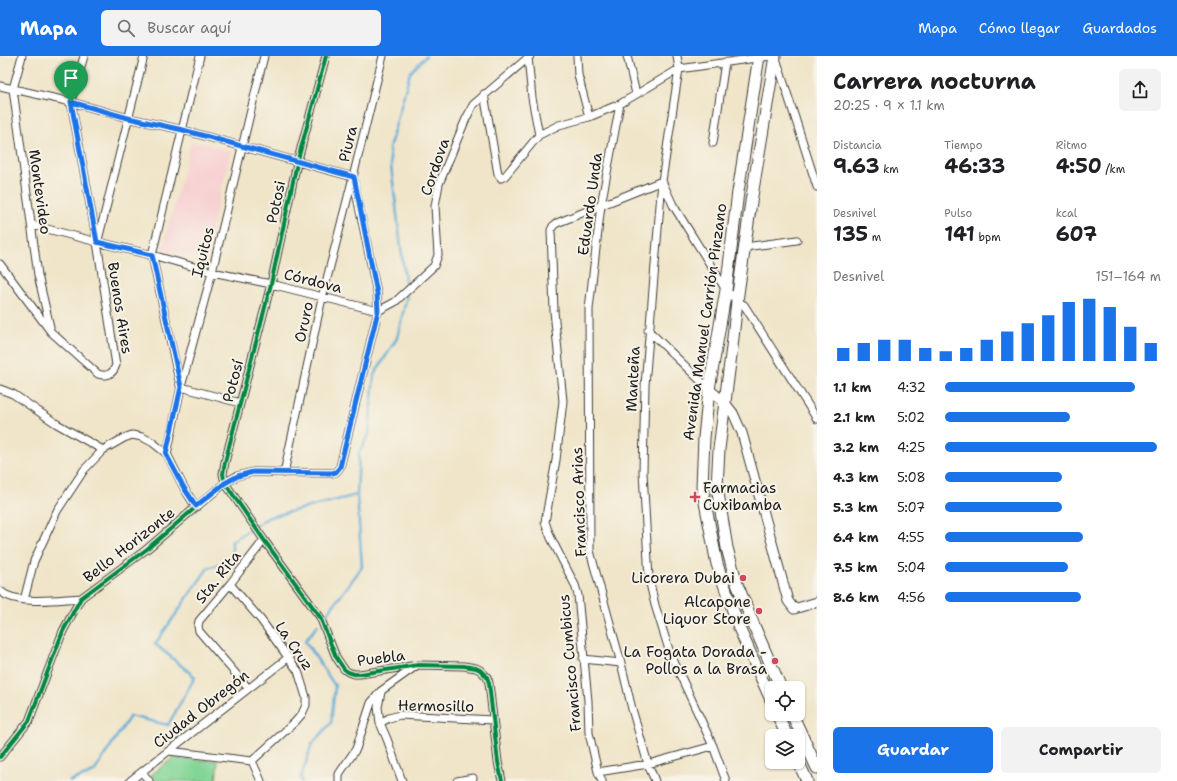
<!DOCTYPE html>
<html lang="es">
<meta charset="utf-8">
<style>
:root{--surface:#fff;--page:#f2f2f2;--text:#202124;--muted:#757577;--accent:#1a73e8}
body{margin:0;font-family:"Shantell Sans",sans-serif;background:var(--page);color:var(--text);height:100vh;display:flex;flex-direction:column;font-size:15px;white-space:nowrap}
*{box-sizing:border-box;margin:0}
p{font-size:13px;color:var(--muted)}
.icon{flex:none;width:22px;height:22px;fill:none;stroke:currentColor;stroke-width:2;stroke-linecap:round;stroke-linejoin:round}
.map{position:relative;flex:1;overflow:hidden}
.sheet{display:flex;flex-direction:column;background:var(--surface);width:360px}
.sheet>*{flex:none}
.controls{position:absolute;left:765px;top:625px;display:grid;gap:8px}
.controls a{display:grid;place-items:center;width:40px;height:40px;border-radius:6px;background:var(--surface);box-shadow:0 1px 3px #0004;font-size:20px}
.pin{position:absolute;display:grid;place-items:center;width:34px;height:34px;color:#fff;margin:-41px -17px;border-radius:50% 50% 50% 0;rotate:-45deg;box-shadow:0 0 4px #0007}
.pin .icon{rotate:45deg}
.round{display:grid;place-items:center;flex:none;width:42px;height:42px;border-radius:6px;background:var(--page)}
.headline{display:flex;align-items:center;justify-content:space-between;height:68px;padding:0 16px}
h1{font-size:22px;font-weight:700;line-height:30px}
.figures{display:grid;grid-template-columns:repeat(3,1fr);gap:6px;height:68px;padding:4px 16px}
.figures div{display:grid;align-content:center}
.figures b{font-size:20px;font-weight:700}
.figures small{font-size:11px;font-weight:400}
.figures p{font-size:11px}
.chart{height:112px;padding:8px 16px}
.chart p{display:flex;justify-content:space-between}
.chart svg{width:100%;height:72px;margin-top:4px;stroke:var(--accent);stroke-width:6}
.action{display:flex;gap:8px;margin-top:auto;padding:8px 16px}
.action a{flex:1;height:46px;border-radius:6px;background:var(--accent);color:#fff;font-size:16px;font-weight:700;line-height:46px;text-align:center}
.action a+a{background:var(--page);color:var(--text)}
ul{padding:0 16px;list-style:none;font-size:13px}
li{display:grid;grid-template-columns:64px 48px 1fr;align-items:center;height:30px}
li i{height:10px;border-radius:5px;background:var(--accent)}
header{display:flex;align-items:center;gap:24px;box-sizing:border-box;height:56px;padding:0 20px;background:var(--accent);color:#fff}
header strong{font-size:19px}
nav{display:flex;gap:22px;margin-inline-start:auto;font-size:14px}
.search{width:280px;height:36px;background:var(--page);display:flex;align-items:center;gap:10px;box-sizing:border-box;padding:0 14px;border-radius:6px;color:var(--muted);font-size:15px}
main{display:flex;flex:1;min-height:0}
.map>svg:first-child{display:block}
.built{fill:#f7cfd0}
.green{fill:#82d596;stroke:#4f7859}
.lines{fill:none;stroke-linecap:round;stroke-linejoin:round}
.stream{stroke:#5daad6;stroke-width:2.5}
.minor-casing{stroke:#3c3a36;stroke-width:9}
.tertiary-casing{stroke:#3c3a36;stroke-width:11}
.primary-casing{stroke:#3c3a36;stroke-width:13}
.minor{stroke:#fff;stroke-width:7}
.tertiary{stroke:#fff;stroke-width:9}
.primary{stroke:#fff;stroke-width:11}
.cycleway-casing{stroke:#f7f3e8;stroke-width:6}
.cycleway{stroke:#00873e;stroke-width:4}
.route-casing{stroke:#fff;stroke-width:8}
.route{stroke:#1a73e8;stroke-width:5}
.poi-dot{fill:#d1495b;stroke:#f7f3e8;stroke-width:1.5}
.labels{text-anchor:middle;stroke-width:4;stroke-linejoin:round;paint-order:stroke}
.street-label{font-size:15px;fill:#1c1c1c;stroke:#f7f3e8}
.poi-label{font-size:15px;fill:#1c1c1c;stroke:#f7f3e8;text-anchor:end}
</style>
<header>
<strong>Mapa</strong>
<div class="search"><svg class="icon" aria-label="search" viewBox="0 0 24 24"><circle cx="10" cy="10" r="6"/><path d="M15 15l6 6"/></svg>Buscar aquí</div>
<nav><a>Mapa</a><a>Cómo llegar</a><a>Guardados</a></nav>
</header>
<main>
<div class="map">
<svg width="817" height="725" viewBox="0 0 817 725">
<rect width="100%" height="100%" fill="#f7f3e8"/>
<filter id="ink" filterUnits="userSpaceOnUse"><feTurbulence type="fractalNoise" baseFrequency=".025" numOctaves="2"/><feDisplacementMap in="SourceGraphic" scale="8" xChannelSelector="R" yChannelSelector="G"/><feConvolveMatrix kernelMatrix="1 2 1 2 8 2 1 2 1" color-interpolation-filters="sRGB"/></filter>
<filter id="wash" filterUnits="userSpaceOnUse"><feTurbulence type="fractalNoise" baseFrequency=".012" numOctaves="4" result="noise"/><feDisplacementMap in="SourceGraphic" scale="16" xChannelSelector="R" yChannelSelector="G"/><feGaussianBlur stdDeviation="0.9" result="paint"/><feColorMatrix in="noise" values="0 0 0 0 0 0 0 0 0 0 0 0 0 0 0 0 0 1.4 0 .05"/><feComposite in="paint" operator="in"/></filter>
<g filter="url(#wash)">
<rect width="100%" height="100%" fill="#f0e5c9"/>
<path class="built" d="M191,85L231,95L204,203L162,194Z"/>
<path class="green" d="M173,702L218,705L216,725H155L151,719Z"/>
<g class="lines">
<path class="stream" d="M406,232L389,93L410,17L426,0
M327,558L362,511L357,439L359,397L369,378L374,319L397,282L407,240
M70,725L94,716L130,660L168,669L195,621L155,588L208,512L232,504V485L269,461L357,439
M302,725L301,721L312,688L331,667L335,630L305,585L318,569"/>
</g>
</g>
<g filter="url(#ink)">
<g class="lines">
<defs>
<path id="minor" d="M22,0L13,33L38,219L50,271
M326,0L297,107L271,228L225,406L223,418L225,427L264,484L320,561L336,601L344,613L348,616L354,618H360L418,609L464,610L476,612L480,614L487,621L489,627L498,706L502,725
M577,0L578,19L589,61
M627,0L636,38
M677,0L679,13L662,125L645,329L643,416L649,523L655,549L670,597L713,690L726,725
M528,1L532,42L539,79
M776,2L817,131
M0,30L71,46L128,62L183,74L353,121
M484,38L498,118L501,122L505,120L539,79L559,69L589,61L620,48L679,13L771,0
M620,48L601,149L589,253L590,495L621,607L632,653L648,708L655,725
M713,87L725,6
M662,125L673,149L726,234L737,245L744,249L817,363
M32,169L97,186L152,199L212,216L271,228L378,255L395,246L434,210L438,199L435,150L439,128L465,65L473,49L530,0
M98,184L144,0
M745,191L797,184
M0,208L51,276L98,318C107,321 113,318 116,309L97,186L71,46L84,0
M648,274L709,333
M180,329L152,199L200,0
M181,331L240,347
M0,333L13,338L57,368L103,394
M167,398L181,331L212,216L264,0
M284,417L322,242L353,121L383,0
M230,528L261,564L298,615L306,641V649L302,658L295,666L252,705
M0,535C18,550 58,543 81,542
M24,544L34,505L57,455L84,414L103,394L124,382L132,379L142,381L152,386L167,398L184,432L196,451
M583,603L621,607
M248,632L199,575L198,570L199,565L230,528L264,484
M381,636L378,651L380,667L387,683L402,725
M380,667L389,662L400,659L493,664
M169,695L252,705
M0,701L29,665L63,575L81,542L147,493L196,451L225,427L237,420L253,416L332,417L336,416L340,411L378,255L377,237L353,121
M252,705L261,725
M142,716L149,725
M598,716L648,708L713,690
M130,725L289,601
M339,725V718L356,693L371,647L381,635L416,610
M457,725L473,722
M602,725L598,716L589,677L588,645L578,539L575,529L551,482L545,466L556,404L563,345L554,255L551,174L553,170L557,167L662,125"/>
<path id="tertiary" d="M709,333L725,347L733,357L742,377L788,545L794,553L817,546"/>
<path id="primary" d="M759,0L738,136L726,234L709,333L704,382L702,431L717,508L739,572L772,646
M775,0L751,146L737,245L732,291L719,393L717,431L727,492L737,528L755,572L781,632
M777,658L787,680
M792,658L817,712
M798,705L807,725"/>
</defs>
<use href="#minor" class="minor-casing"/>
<use href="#tertiary" class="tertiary-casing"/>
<use href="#primary" class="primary-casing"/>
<use href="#minor" class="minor"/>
<use href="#tertiary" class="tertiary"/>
<use href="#primary" class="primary"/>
<defs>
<path id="cycleway" d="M326,0L297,107L271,228L225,406L223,418L225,427L264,484L320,561L336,601L344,613L348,616L354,618H360L418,609L464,610L476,612L480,614L487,621L489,627L498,706L502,725
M0,701L29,665L63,575L81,542L147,493L196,451L225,427L237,420L253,416L332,417L336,416L340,411L378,255L377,237L353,121"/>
</defs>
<use href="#cycleway" class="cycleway-casing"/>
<use href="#cycleway" class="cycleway"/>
</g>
</g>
<g class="lines" filter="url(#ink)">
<defs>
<path id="route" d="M71,46L128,62L183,74L354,121L377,237L378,255L340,411L336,416L332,417L253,416L238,420L225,427L196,450L184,432L166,398L181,331L152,199L97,186Z"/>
</defs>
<use href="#route" class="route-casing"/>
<use href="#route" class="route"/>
</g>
<g class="poi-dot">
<path d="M693 435h4v4h4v4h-4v4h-4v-4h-4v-4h4z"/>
<circle cx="743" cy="522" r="4"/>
<circle cx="759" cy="555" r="4"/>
<circle cx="775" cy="605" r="4"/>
</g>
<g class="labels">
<g class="street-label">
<text transform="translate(348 88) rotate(-76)" y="5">Piura</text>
<text transform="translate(435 111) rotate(-71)" y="5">Cordova</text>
<text transform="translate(40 136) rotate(82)" y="5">Montevideo</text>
<text transform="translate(276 146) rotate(-78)" y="5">Potosi</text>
<text transform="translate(590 148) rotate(-82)" y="5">Eduardo Unda</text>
<text transform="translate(203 196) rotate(-76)" y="5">Iquitos</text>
<text transform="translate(313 225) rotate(14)" y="5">Córdova</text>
<text transform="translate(120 252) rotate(81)" y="5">Buenos Aires</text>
<text transform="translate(304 266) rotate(-78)" y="5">Oruro</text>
<text transform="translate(705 266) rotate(-82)" y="5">Avenida Manuel Carrión Pinzano</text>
<text transform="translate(633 323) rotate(-87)" y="5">Manteña</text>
<text transform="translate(233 325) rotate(-75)" y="5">Potosí</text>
<text transform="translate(579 446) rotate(-92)" y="5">Francisco Arias</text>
<text transform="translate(129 489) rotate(-38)" y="5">Bello Horizonte</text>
<text transform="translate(218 521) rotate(-51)" y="5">Sta. Rita</text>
<text transform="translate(294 590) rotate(56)" y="5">La Cruz</text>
<text transform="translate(381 602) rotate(-7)" y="5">Puebla</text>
<text transform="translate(570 607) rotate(-95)" y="5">Francisco Cumbicus</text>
<text transform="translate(436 650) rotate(1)" y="5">Hermosillo</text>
<text transform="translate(201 653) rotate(-38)" y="5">Ciudad Obregón</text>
</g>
<g class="poi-label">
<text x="703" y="437" text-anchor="start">Farmacias<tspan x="703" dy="17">Cuxibamba</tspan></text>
<text x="735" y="527">Licorera Dubai</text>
<text x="751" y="551">Alcapone<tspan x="751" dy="17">Liquor Store</tspan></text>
<text x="767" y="601">La Fogata Dorada -<tspan x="767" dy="17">Pollos a la Brasa</tspan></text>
</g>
</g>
</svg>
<div class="controls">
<a><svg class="icon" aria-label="locate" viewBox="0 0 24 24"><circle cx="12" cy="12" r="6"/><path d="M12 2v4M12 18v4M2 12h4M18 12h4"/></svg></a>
<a><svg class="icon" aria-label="layers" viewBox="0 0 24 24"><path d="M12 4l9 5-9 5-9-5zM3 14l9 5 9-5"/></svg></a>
</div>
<div class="pin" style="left:71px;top:46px;background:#1e9e55"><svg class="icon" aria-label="arrive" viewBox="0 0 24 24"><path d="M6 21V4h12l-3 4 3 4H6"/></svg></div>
</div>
<section class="sheet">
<div class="headline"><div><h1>Carrera nocturna</h1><p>20:25 · 9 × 1.1 km</p></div><a class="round"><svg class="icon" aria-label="share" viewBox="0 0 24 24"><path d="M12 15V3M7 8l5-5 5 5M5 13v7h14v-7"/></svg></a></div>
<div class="figures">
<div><p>Distancia</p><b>9.63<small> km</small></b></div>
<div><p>Tiempo</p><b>46:33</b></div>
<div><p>Ritmo</p><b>4:50<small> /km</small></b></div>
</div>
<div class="figures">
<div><p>Desnivel</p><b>135<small> m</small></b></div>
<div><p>Pulso</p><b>141<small> bpm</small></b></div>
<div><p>kcal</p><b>607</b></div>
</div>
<div class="chart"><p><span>Desnivel</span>151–164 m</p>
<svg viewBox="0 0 160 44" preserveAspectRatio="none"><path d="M5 44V36M15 44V33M25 44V31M35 44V31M45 44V36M55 44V38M65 44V36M75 44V31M85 44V26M95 44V21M105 44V16M115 44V8M125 44V6M135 44V11M145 44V23M155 44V33"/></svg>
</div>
<ul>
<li><b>1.1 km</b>4:32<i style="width:88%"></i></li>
<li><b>2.1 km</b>5:02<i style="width:58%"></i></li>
<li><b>3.2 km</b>4:25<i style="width:98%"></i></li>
<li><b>4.3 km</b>5:08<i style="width:54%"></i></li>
<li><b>5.3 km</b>5:07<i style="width:54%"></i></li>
<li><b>6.4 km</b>4:55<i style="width:64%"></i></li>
<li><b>7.5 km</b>5:04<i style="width:57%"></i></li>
<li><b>8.6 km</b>4:56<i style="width:63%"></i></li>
</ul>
<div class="action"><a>Guardar</a><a>Compartir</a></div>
</section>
</main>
